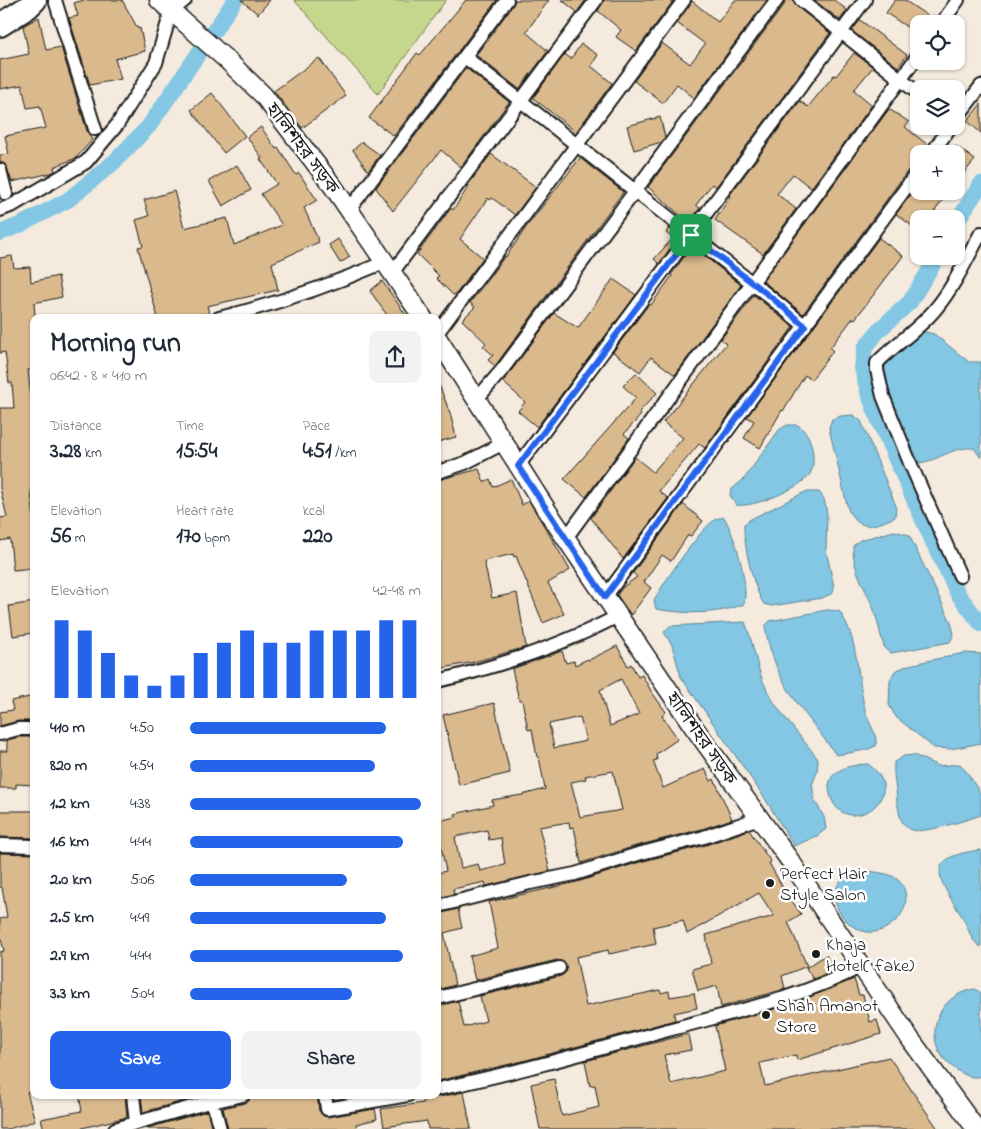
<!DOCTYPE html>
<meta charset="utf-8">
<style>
:root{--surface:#fff;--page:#f2f2f3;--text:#1f2937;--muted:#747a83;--accent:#2563eb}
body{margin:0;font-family:"Indie Flower","Noto Sans Bengali",sans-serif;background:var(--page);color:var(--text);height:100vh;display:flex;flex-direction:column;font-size:19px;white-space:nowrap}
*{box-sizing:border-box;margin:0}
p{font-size:16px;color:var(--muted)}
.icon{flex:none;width:28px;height:28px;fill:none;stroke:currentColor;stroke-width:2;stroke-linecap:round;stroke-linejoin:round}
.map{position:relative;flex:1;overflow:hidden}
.side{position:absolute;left:30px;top:314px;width:411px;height:785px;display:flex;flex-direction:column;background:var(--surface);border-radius:10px;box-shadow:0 1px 4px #0004}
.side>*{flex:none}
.controls{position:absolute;left:910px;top:15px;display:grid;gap:10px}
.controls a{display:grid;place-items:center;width:55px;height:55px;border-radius:10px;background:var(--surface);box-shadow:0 1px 4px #0004;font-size:25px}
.pin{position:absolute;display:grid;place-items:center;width:42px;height:42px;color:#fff;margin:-21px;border-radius:10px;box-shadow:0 2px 8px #0006}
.round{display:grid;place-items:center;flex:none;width:52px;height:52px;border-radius:10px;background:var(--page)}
.head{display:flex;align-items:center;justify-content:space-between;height:85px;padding:0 20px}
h1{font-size:28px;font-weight:700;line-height:38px}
.figures{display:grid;grid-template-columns:repeat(3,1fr);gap:8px;height:85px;padding:5px 20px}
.figures div{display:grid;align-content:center}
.figures b{font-size:21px;font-weight:700}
.figures small{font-size:14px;font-weight:400}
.figures p{font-size:14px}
.chart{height:140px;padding:10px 20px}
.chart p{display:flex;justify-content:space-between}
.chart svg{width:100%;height:90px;margin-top:5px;stroke:var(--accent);stroke-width:6}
.action{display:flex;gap:10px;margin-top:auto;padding:10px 20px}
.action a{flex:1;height:58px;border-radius:10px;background:var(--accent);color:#fff;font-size:20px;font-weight:700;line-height:58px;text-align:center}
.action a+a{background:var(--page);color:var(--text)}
ul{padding:0 20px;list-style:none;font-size:16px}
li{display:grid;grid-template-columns:80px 60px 1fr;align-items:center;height:38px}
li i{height:12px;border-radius:6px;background:var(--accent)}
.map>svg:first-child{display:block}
.green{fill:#c5d78c;stroke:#707a54}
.water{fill:#83c7e4;stroke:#5a8394}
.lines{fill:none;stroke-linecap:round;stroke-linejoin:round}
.canal{stroke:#83c7e4;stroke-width:16}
.building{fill:#daba8d;stroke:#1c1c1c;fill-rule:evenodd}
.street-casing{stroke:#1c1c1c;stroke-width:16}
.secondary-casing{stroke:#1c1c1c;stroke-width:21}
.highway-casing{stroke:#1c1c1c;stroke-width:26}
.street{stroke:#fff;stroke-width:12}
.secondary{stroke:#fff;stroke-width:18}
.highway{stroke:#fff;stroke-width:22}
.route-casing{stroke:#fff;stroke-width:10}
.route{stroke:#2563eb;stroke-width:6}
.poi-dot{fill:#1c1c1c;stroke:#fff;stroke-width:2}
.labels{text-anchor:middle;stroke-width:5;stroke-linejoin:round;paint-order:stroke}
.street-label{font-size:18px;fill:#1c1c1c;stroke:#fff}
.poi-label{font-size:18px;fill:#1c1c1c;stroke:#fff;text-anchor:start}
</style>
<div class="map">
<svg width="981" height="1129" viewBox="0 0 981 1129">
<rect width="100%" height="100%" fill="#f4eadd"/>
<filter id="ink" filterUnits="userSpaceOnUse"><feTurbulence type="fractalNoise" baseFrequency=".02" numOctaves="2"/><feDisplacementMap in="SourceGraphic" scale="10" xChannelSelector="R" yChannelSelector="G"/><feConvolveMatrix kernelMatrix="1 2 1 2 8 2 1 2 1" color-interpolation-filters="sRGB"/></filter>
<g filter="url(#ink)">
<path class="green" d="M294,0H446L378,94Z"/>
<path class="water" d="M925,332L934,334L969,362H981V458L974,448C952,446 939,461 919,463C911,445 881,384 885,367C887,354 914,337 925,332Z
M853,415L861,421L896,506L895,517C875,526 859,533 848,509L829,428L832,419L841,416Z
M787,425H798C801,428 804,430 806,433C813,442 816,465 810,474C800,489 753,508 736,505L730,495L731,490L744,479L779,430Z
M805,492H819L824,499L827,514L826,550L834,587L833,593L822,598L771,606L764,604C753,588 743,542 744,524L751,519Z
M724,517C735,536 749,582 744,604C718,615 684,614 656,609L654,600C662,585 702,526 716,519C718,518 721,518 724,517Z
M894,531L909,535L951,622L954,634L950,642L891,653L885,649C880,635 878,621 873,607C865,587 852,569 853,546L860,540Z
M827,610L839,611C859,637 857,682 866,713C869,723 878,736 876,746L866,750L836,755C804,709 775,686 765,626L770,621Z
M745,622C754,644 756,669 767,690C779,714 802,737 818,759L817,772L812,785L815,801L824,817L826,829L817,836L794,846L764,797L681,677L672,645L664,632L670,626Z
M964,653L981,654V743L951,749L934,748L896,717L889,705L890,680L895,671L909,665Z
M914,755L938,766L960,764L969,775L981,795V815C969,819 919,836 909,829C899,823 899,810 897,801C896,787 893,775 894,762L904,756Z
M868,764C912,796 849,836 833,802C819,773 844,765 868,764Z
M981,850V947C970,941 969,928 963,918C940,881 919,857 981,850Z
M864,870C872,872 888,873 894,877C912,888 908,913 892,924C889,926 885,929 882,930C847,945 806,880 864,870Z
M975,989L981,993V1076C967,1082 943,1062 938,1049C927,1021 946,993 975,989Z"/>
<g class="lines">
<path class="canal" d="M956,223L981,184
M0,233L20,225L68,200L114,162L149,126L235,0
M938,256L910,302L879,330L865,348L862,368L868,392L879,421L932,540L958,594L981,624"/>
</g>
<path class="building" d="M84,0H122L138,29L140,28L145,51L115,59L121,79L90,85L69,18L78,16L74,3Z
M241,0H270L258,14Z
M466,0H497L394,136L369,118L417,53L420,55Z
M515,0H549L526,32L548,51L519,89L476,55L513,5Z
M562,0H586L577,12Z
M604,0H674L636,51L616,37L621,30L598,11Z
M735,0H767L694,98L677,84L663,103L634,81L662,43L690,64L705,44L677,23L692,1L718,22Z
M785,0H793L796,6L830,33L716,187L712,184L696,205L700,208L689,223L648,187L784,5Z
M814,0H834L847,10L840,20Z
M895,0H904L934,20L933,24H919V35L886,13Z
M39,17L46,50L61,47L87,131L92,140L76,158L54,167L55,171L51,173L12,182L6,165L0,162V155L9,154L5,136L46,128L40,106L27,108L22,85L0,89V60L29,54L23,26Z
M860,20L907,55L898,67L852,31Z
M581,44L598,55L591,66L612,83L576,132L533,98L565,54L571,59Z
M854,53L873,67L854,90L872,105L811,188L793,174L777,194L796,209L763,254L715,220L730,197L729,196L800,101L808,107L834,75L836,76Z
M319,58L346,96L302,128L274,91Z
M466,68L509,102L461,167L441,150L393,211L376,188Z
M212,93L245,136L224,153L191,110Z
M981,104V133L967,121Z
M889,109L909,122L905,127L928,145L923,154H919V162L912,165L803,314L763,281Z
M660,117L665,137L662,142L634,150L627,126Z
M261,127L276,149L278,147L296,175L299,173L317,200L304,208L319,242L272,263L278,290L207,306L209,313L193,318H158L138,247L143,246L136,220L149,216L144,200L174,191L184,228L227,218L234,245L282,225L261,194L277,184L260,159L262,158L247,137Z
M362,142L380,155L368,171L353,150Z
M956,146L975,160L956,182Z
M491,154L536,187L515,215L492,198L490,200L488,198L460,239L483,258L456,294L453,295L436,278L439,276L417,254L451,208L453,210L469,186L468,185Z
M580,158L623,192L495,366L488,360L493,355L483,346L486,343L462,320L475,307L470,303L505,256L506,257L527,226Z
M237,165L251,190L223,206L209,181Z
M919,184V191H949L929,219H919V231L896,214Z
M669,228L679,236L659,264L654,259L673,238L666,233Z
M879,238L903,256L855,319L853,318L830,348L833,351L811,380L805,375L783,411L782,410L760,448L744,438L754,421L747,417Z
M338,239L350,257L340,263L329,245Z
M692,246L741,285L675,375L651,357L640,372L613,352L649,304L651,305L664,287L672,276L671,275Z
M12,256L14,268L30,267L31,282L58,276L62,297L34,303L35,316H34V370H28L32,408H34V490L31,491L34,517V568L13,570L10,539L0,541V518L7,517L0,488V408H14L12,383H9L5,352L0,353V258Z
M613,279L636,295L537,427L518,411L525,402L503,382L554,313L578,328Z
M382,281L408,318H389L370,291Z
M754,295L793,327L705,448L699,444L659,491L668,498L623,559L591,518L635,457L653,472L683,438L663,422L726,344L721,339Z
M636,373L657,393L639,412L641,415L624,434L629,438L586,497L564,479L636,398L623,386Z
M438,382L450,413L456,437L438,442Z
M479,469L484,482L490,479L493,487L511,479L522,505L529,501L555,544L570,570L548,583L564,614L543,623L516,556L514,557L513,554L484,561L492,598L517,593L526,647L474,662L438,669V480Z
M683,504L703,521L691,536L688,535L671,561L662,555L644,582L651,588L631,615L617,595L623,587L637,577L633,573Z
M34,602V633L13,636L9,606Z
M617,646L628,666L631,664L638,677L642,675L651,691L666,712L662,716L678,739L656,754L657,760L653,761L663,788L705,769L711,781L714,779L732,819L702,829L636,846L581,863L574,827L570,828L569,822L539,827L550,871L486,886L485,882L453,889L454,894L438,898V873L446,871L438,831V821L456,817L455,814L493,805L492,800L522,795L545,789L539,757H537L532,729L528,730L522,700H519L512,669L562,651L566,663L574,661L575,665L588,659L589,660ZM621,679L639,714L610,726L600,690ZM580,717L586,741L554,748L549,724ZM613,771L622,810L580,817L571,782L586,779L585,776ZM487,830L489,840L501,838L505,865L480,871L478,864L461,868L455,837Z
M34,696V721H18L0,726V712L13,710L11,701Z
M494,703L510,773L459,785L443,715Z
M19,737H34V785L16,784V788H0V751H7V740Z
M0,811H34V838L0,837Z
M749,830L771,862L769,863L783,888L801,914L788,922L807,966L782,976L785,989L721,1007L717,986L698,991L692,969L711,964L706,935L774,916L759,893L687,934L683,920L653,927L656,944L609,954L608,950L576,957L586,1006L660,990L661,993L669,991L670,997L694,993L697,1008L674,1013L675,1020L523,1061L438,1081V1006L458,1001L464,1027L486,1021L480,996L561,976L567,971L565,963L557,960L475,980L469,956L498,948L489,902L577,882L640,862L706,845Z
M0,853L34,854V1090L27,1092L35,1121L8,1129H0V952L4,951L0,935V919L7,917L2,887H0Z
M458,909L462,928L444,933L455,985L438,990V914Z
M826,955L835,970L813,979L806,968Z
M854,979L859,995H863L870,1022L877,1020L881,1034L797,1060L796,1055L760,1063L765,1086L889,1057L938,1129H540L531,1084L554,1079L562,1116L599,1107L595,1085L590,1086L585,1061L688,1034L691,1050L664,1055L671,1084L725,1071L715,1026L794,1003Z
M464,1092L471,1129H428L427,1121L384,1127L381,1109L423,1103L422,1095L439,1097Z
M79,1095H125L127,1117L78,1129H44L41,1119L82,1111Z
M141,1095H205L143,1112Z
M251,1095H298L299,1098L317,1095L319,1111L324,1116L328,1117L375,1109L377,1119L356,1124L357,1129H228L223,1108L245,1103L249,1101Z
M333,1095H360L334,1100Z
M207,1111L212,1129H148V1128Z"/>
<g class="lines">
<defs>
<path id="street" d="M55,0L95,129
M801,0L919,94
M941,24L958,0
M465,57L771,298L805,326
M956,119L981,86
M931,154L951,126
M0,170L6,194
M0,210L13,205L86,162L117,125L156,63L171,12L185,0
M349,210L507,0
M392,273L596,0
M219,318C277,304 331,285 385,262
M438,332L684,0
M476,400L502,370L777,0
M518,466L865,0
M438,472L465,463L504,443
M566,538L919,54
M960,576L910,463L883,396L877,370V363C896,343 920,329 937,307C954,287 968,256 981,233
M605,597L919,170
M438,681C500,666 561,646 618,616
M0,734L18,729H34
M0,845L34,846
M438,906L530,883L575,874L638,854L704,837L759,818
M438,998L559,968
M438,1089C515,1073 592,1051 668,1030C734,1012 801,998 862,966
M133,1095L136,1123
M325,1095L327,1109L408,1095
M213,1102L220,1129
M115,1129L202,1104L243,1095"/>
<path id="secondary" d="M159,0L228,61L263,95L332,185L423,318
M438,339L548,512L693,726L791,862L911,1040L976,1129"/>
<path id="highway" d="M0,25L28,7L35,0"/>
</defs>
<use href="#street" class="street-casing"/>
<use href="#secondary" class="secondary-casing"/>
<use href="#highway" class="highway-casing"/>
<use href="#street" class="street"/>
<use href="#secondary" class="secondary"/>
<use href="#highway" class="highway"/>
</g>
</g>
<g class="lines" filter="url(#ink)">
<defs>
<path id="route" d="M691,235L772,298L805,326L605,597L518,466Z"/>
</defs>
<use href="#route" class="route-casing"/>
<use href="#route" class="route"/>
</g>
<g class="poi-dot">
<circle cx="770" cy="883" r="5"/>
<circle cx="816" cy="954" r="5"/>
<circle cx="766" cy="1015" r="5"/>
</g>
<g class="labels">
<g class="street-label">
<text transform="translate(303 148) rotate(53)" y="6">হালিশহর সড়ক</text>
<text transform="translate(702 738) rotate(55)" y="6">হালিশহর সড়ক</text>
</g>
<g class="poi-label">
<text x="780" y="879">Perfect Hair<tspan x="780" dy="21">Style Salon</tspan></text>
<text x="826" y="950">Khaja<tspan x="826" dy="21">Hotel( fake)</tspan></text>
<text x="776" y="1011">Shah Amanot<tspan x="776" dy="21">Store</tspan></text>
</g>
</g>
</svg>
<div class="controls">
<a><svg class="icon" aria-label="locate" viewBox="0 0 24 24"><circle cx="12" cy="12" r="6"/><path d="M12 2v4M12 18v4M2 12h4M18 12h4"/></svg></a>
<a><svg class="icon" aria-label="layers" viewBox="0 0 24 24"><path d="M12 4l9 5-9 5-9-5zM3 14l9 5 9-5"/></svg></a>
<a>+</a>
<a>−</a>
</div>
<div class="pin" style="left:691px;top:235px;background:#1e9e55"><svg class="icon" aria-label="arrive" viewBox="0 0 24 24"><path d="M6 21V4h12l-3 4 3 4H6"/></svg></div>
<section class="side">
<div class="head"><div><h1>Morning run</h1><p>06:42 · 8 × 410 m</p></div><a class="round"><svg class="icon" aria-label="share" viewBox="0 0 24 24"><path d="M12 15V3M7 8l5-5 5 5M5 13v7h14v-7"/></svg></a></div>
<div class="figures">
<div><p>Distance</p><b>3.28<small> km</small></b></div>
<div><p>Time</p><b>15:54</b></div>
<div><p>Pace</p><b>4:51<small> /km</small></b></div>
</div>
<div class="figures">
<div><p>Elevation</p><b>56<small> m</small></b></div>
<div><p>Heart rate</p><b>170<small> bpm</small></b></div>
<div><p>kcal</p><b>220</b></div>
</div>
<div class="chart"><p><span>Elevation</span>42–48 m</p>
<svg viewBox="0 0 160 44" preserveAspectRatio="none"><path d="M5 44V6M15 44V11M25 44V22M35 44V33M45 44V38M55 44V33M65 44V22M75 44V17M85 44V11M95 44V17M105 44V17M115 44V11M125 44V11M135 44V11M145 44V6M155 44V6"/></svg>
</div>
<ul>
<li><b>410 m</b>4:50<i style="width:85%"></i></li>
<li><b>820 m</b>4:54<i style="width:80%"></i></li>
<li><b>1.2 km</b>4:38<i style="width:100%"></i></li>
<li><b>1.6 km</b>4:44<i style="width:92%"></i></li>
<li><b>2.0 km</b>5:06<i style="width:68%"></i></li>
<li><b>2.5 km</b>4:49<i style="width:85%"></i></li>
<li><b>2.9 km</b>4:44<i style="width:92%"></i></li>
<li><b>3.3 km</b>5:04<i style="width:70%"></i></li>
</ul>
<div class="action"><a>Save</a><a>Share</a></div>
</section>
</div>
